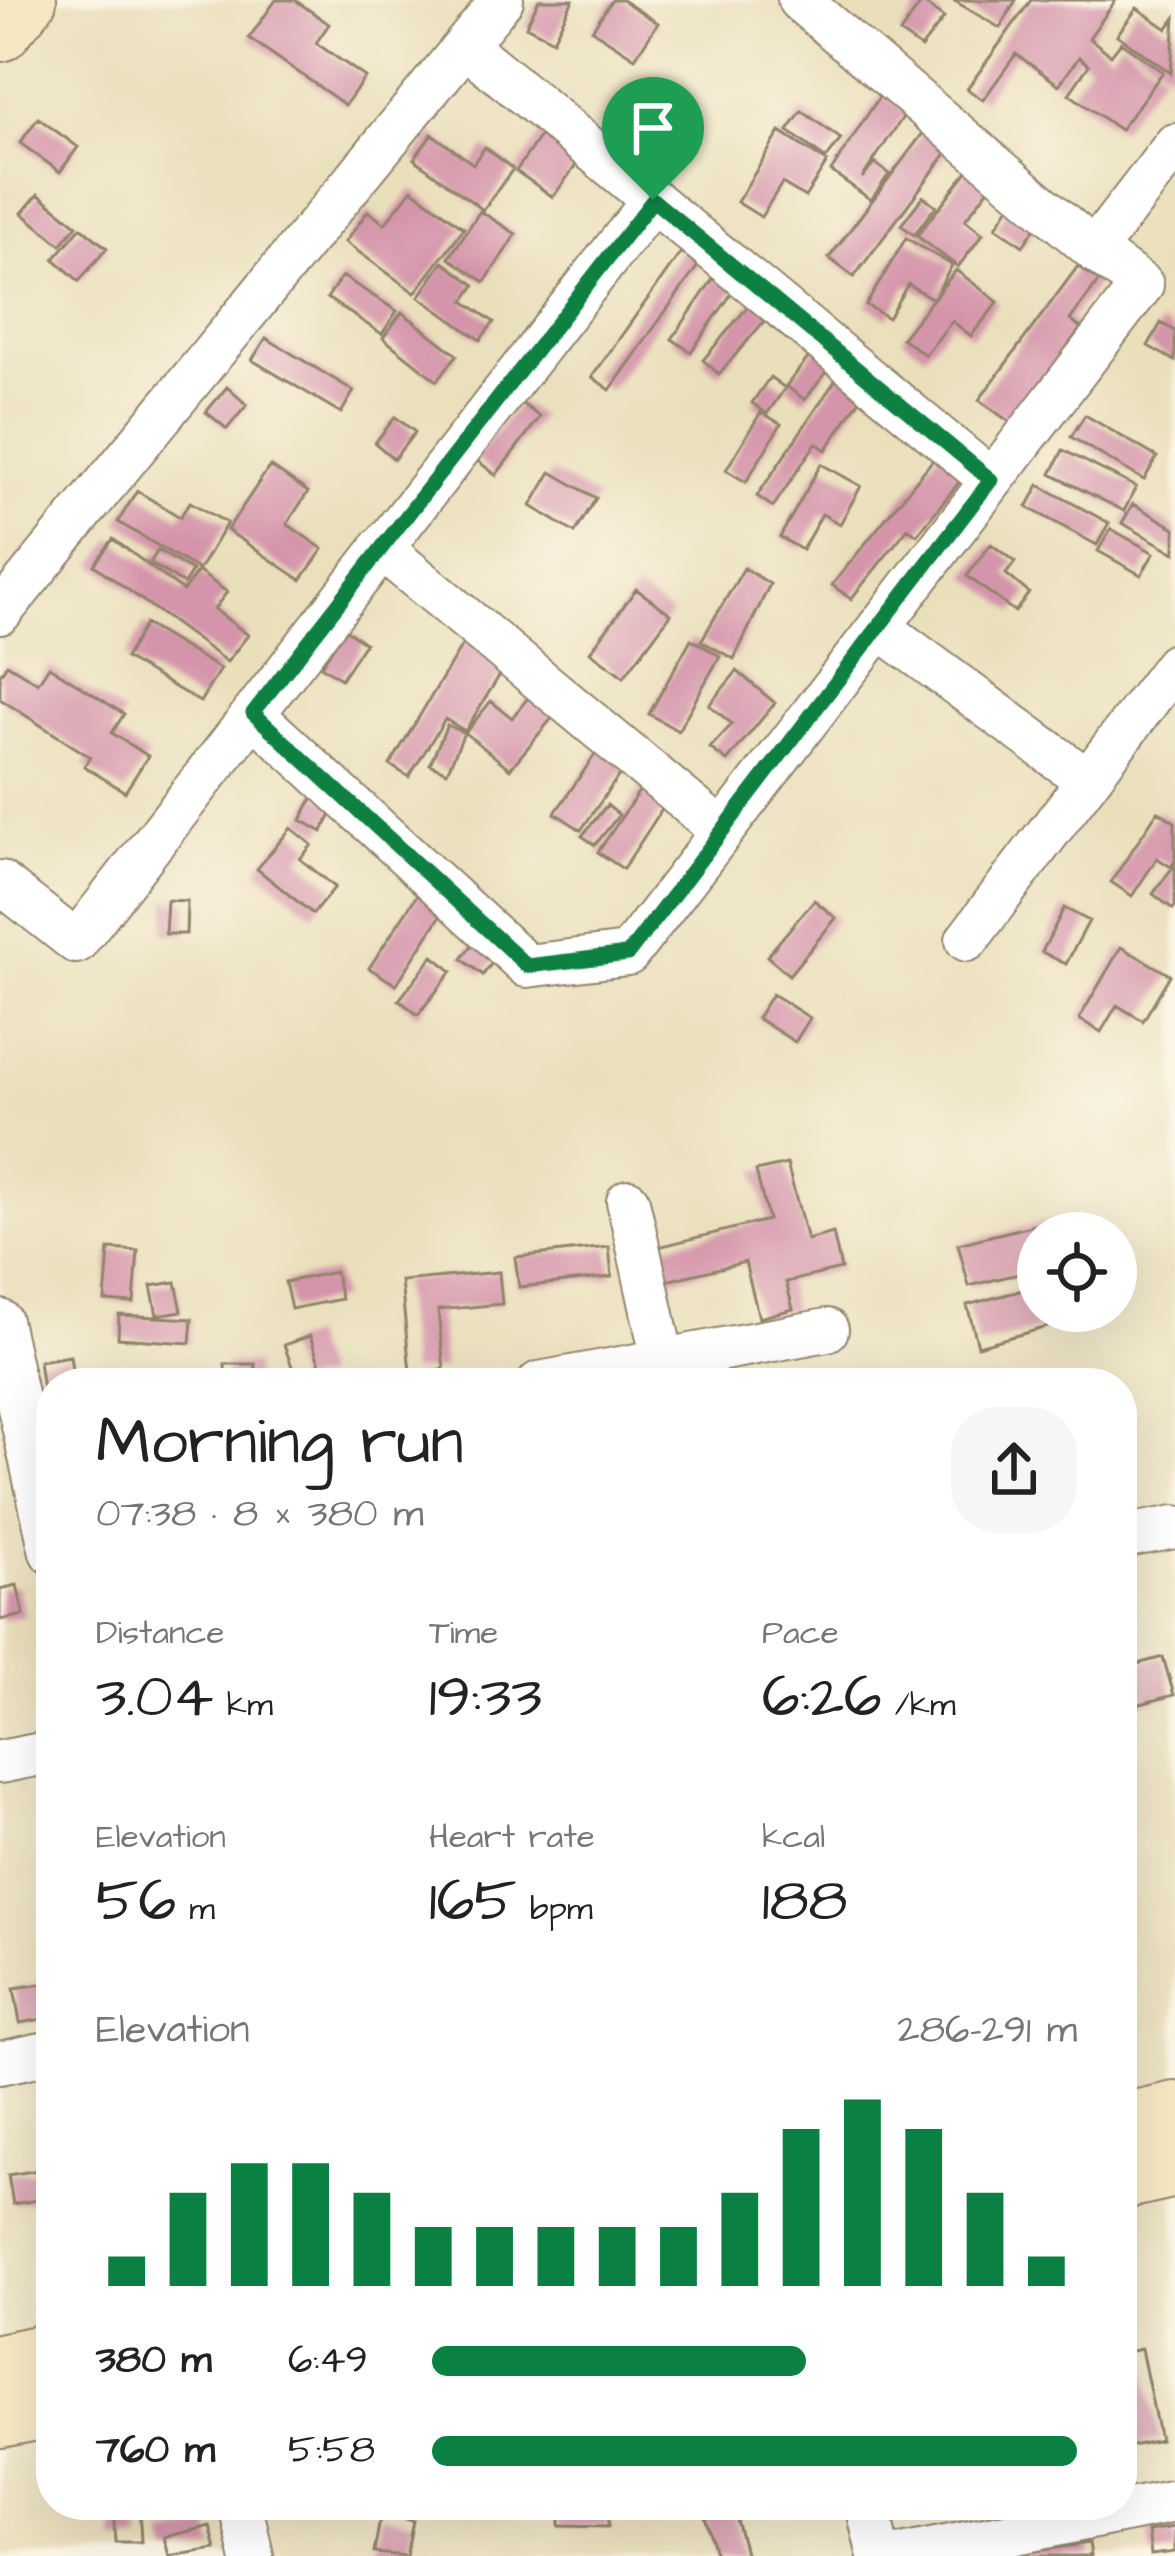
<!DOCTYPE html>
<meta charset="utf-8">
<style>
:root{--surface:#fff;--page:#f6f6f6;--text:#222;--muted:#767676;--accent:#0b8043}
body{margin:0;font-family:"Architects Daughter",sans-serif;background:var(--page);color:var(--text);height:100vh;display:flex;flex-direction:column;font-size:45px;white-space:nowrap}
*{box-sizing:border-box;margin:0}
p{font-size:39px;color:var(--muted)}
.icon{flex:none;width:66px;height:66px;fill:none;stroke:currentColor;stroke-width:2;stroke-linecap:round;stroke-linejoin:round}
.map{position:relative;flex:1;overflow:hidden}
.details{position:absolute;left:36px;top:1368px;width:1101px;height:1152px;display:flex;flex-direction:column;background:var(--surface);border-radius:48px;box-shadow:0 12px 48px #0002}
.details>*{flex:none}
.buttons{position:absolute;left:1017px;top:1212px;display:grid;gap:24px}
.buttons a{display:grid;place-items:center;width:120px;height:120px;border-radius:50%;background:var(--surface);box-shadow:0 12px 48px #0002;font-size:60px}
.pin{position:absolute;display:grid;place-items:center;width:102px;height:102px;color:#fff;margin:-123px -51px;border-radius:50% 50% 50% 0;rotate:-45deg;box-shadow:0 0 12px #0007}
.pin .icon{rotate:45deg}
.round{display:grid;place-items:center;flex:none;width:126px;height:126px;border-radius:48px;background:var(--page)}
.headline{display:flex;align-items:center;justify-content:space-between;height:204px;padding:0 60px}
h1{font-size:66px;font-weight:600;line-height:90px}
.metrics{display:grid;grid-template-columns:repeat(3,1fr);gap:18px;height:204px;padding:12px 60px}
.metrics div{display:grid;align-content:center}
.metrics b{font-size:60px;font-weight:600}
.metrics small{font-size:33px;font-weight:400}
.metrics p{font-size:33px}
.chart{height:336px;padding:24px 60px}
.chart p{display:flex;justify-content:space-between}
.chart svg{width:100%;height:216px;margin-top:12px;stroke:var(--accent);stroke-width:6}
ul{padding:0 60px;list-style:none;font-size:39px}
li{display:grid;grid-template-columns:192px 144px 1fr;align-items:center;height:90px}
li i{height:30px;border-radius:15px;background:var(--accent)}
.map>svg:first-child{display:block}
.building{fill:#d494aa}
.lines{fill:none;stroke-linecap:round;stroke-linejoin:round}
.street-casing{stroke:#92846c;stroke-width:46}
.secondary-casing{stroke:#92846c;stroke-width:64}
.street{stroke:#fff;stroke-width:42}
.secondary{stroke:#f7e8c3;stroke-width:60}
.route-casing{stroke:#fff;stroke-width:24}
.route{stroke:#0b8043;stroke-width:15}
</style>
<div class="map">
<svg width="1175" height="2556" viewBox="0 0 1175 2556">
<rect width="100%" height="100%" fill="#fcf5e5"/>
<filter id="ink" filterUnits="userSpaceOnUse"><feTurbulence type="fractalNoise" baseFrequency=".00833" numOctaves="2"/><feDisplacementMap in="SourceGraphic" scale="24" xChannelSelector="R" yChannelSelector="G"/><feConvolveMatrix kernelMatrix="1 2 1 2 8 2 1 2 1" color-interpolation-filters="sRGB"/></filter>
<filter id="wash" filterUnits="userSpaceOnUse"><feTurbulence type="fractalNoise" baseFrequency=".004" numOctaves="4" result="noise"/><feDisplacementMap in="SourceGraphic" scale="48" xChannelSelector="R" yChannelSelector="G"/><feGaussianBlur stdDeviation="2.7" result="paint"/><feColorMatrix in="noise" values="0 0 0 0 0 0 0 0 0 0 0 0 0 0 0 0 0 1.4 0 .05"/><feComposite in="paint" operator="in"/></filter>
<g filter="url(#wash)">
<rect width="100%" height="100%" fill="#eadfbb"/>
<g id="blocks">
<path class="building" d="M276,0H295L329,24L316,43L365,77L345,105L249,38Z
M539,0H573L553,40L526,26Z
M612,0H622L658,23L635,58L592,30Z
M953,0H1016L1000,28Z
M1031,0H1116L1089,38L1111,55L1121,42L1163,72L1120,130L1069,94L1089,65L1079,57L1059,85L1016,54L983,100L967,89Z
M922,2L944,18L921,48L900,33Z
M1137,8L1167,29L1175,18L1171,73L1117,35Z
M881,94L907,111L862,178L875,163L889,174L871,200L831,171Z
M802,111L841,139L826,159L788,131Z
M38,118L78,147L60,172L20,143Z
M548,124L586,151L553,197L516,171Z
M926,129L951,147L854,277L829,258Z
M780,132L827,162L805,197L782,183L761,217L737,202Z
M432,134L473,164L485,147L513,169L483,210L414,159Z
M971,166L993,183L965,220L983,234L958,267L917,236Z
M412,189L464,228L415,293L345,242L368,211L385,224Z
M38,194L77,225L61,245L22,213Z
M923,196L936,206L914,235L901,225Z
M1012,202L1040,221L1023,246L996,227Z
M480,211L516,234L485,282L449,258Z
M81,227L107,248L79,281L54,259Z
M906,238L952,265L934,298L956,270L998,302L971,336L952,321L925,355L902,338L933,299L908,284L888,318L866,305Z
M684,248L702,260L610,390L592,377Z
M443,262L475,285L464,301L494,322L480,340L419,297Z
M724,263L743,277L691,352L672,339Z
M1078,266L1099,281L1070,320L1081,328L1011,423L979,400Z
M342,276L397,311L382,334L327,298Z
M760,292L777,306L719,374L703,360Z
M402,312L457,355L437,381L383,338Z
M1161,323L1175,331V361L1148,346Z
M266,338L354,391L341,413L252,360Z
M819,344L837,358L805,400L786,386Z
M845,366L871,383L826,450L816,443L773,507L757,496Z
M770,377L785,388L767,414L752,403Z
M227,387L247,405L227,429L206,412Z
M520,402L540,417L496,475L475,459Z
M761,412L781,424L746,482L726,470Z
M1085,415L1157,457L1144,480L1071,437Z
M395,417L415,432L394,459L375,443Z
M944,446L971,467L917,535L908,528L851,599L832,585Z
M1063,450L1136,487L1124,511L1051,474Z
M821,464L861,486L840,524L822,514L802,550L780,537Z
M270,466L308,492L287,524L323,549L301,580L227,530Z
M551,472L596,498L575,533L531,506Z
M1039,485L1109,523L1097,545L1027,507Z
M137,491L180,517L190,502L227,523L199,570L118,522Z
M1133,504L1175,528V553L1122,523Z
M1111,529L1154,553L1141,575L1098,551Z
M113,539L183,591L198,571L227,592L214,609L248,635L227,662L94,565Z
M991,544L1015,562L1006,574L1029,593L1015,612L967,576Z
M158,550L192,571L184,584L150,563Z
M744,568L770,584L734,659L701,641Z
M636,589L671,614L624,677L590,652Z
M145,624L220,669L200,702L125,658Z
M473,627L514,652L465,731L445,719L409,777L390,765Z
M345,629L365,643L341,679L321,666Z
M691,639L720,656L678,731L649,714Z
M7,664L38,683L49,666L124,714L112,733L148,756L125,792L84,766L90,757L0,699V675Z
M737,671L775,703L727,761L710,748L732,724L709,705Z
M542,680L567,700L510,769L465,733L491,701L512,718Z
M447,725L464,733L447,772L430,764Z
M605,740L631,758L581,830L555,813Z
M648,778L672,794L623,869L598,852Z
M315,793L336,805L322,832L301,820Z
M607,805L619,815L595,845L582,836Z
M1158,811L1175,822V861L1171,867L1157,858L1132,896L1111,882Z
M291,828L312,845L300,859L335,887L313,914L257,869Z
M1175,864V906L1173,909L1153,894Z
M423,886L449,903L396,985L369,968Z
M167,900L187,901L186,934H165Z
M814,900L836,918L789,975L767,956Z
M1064,908L1089,921L1066,964L1042,952Z
M479,935L501,950L483,975L462,959Z
M1121,947L1170,975L1143,1021L1117,1005L1101,1032L1079,1019Z
M433,956L452,971L418,1015L399,1000Z
M772,994L810,1018L795,1042L757,1018Z
M787,1164L807,1240L833,1233L841,1269L786,1282L793,1309L759,1318L745,1262L666,1281L658,1247L768,1220L756,1171Z
M1071,1216L1075,1233H1038V1269L969,1286L958,1244Z
M609,1247L612,1277L519,1287L515,1257Z
M109,1249L138,1251L134,1303L105,1301Z
M335,1272L341,1299L291,1309L285,1282Z
M499,1272L502,1304L438,1310L444,1369L410,1372L401,1281Z
M176,1282L182,1311L157,1315L151,1286Z
M1038,1286V1311H1086L1088,1316L978,1346L967,1305Z
M119,1315L192,1319L190,1343L118,1338Z
M310,1336L324,1377L298,1383L284,1345Z
M70,1356L74,1383H51L48,1426L39,1361Z
M225,1364H255V1383H226Z
M17,1585L24,1615L0,1620V1589Z
M1163,1657L1174,1695L1122,1709V1668Z
M42,1984L48,2018L20,2023L14,1988Z
M51,2168V2198L13,2204L8,2175Z
M1141,2349L1160,2440L1123,2448L1122,2353Z
M113,2505H139L141,2542H115Z
M559,2505H608V2527L559,2526Z
M702,2505H732L746,2556H716Z
M381,2514L413,2521L406,2556L374,2553Z
M210,2526L216,2549L169,2556L164,2537Z
M1175,2527V2552L1151,2555L1148,2531Z
M1089,2543L1091,2556H1024V2553Z"/>
</g>
</g>
<g filter="url(#ink)">
<use href="#blocks" fill-opacity="0" stroke="#92846c" stroke-width="3"/>
<g class="lines">
<defs>
<path id="street" d="M799,0L1094,250L1175,145
M465,45L991,480
M381,548L722,831
M0,613L502,0
M879,627L1087,780
M253,714L527,966L628,954L1142,285L1094,250
M0,882L76,942L653,200
M967,940L1175,665
M628,1201L668,1383
M0,1321L51,1552
M539,1383L827,1330
M1122,1537L1175,1527
M0,1762L51,1752
M0,2063L51,2052
M241,2505L252,2556
M867,2505L879,2556
M901,2556L1175,2501"/>
<path id="secondary" d="M0,31L26,0
M1122,2124L1175,2112
M1122,2179L1175,2167
M0,2364L51,2353
M0,2417L51,2407"/>
</defs>
<use href="#street" class="street-casing"/>
<use href="#secondary" class="secondary-casing"/>
<use href="#street" class="street"/>
<use href="#secondary" class="secondary"/>
</g>
</g>
<g class="lines" filter="url(#ink)">
<defs>
<path id="route" d="M653,200L991,480L628,954L527,966L253,713Z"/>
</defs>
<use href="#route" class="route-casing"/>
<use href="#route" class="route"/>
</g>
</svg>
<div class="buttons">
<a><svg class="icon" aria-label="locate" viewBox="0 0 24 24"><circle cx="12" cy="12" r="6"/><path d="M12 2v4M12 18v4M2 12h4M18 12h4"/></svg></a>
</div>
<div class="pin" style="left:653px;top:200px;background:#1e9e55"><svg class="icon" aria-label="arrive" viewBox="0 0 24 24"><path d="M6 21V4h12l-3 4 3 4H6"/></svg></div>
<section class="details">
<div class="headline"><div><h1>Morning run</h1><p>07:38 · 8 × 380 m</p></div><a class="round"><svg class="icon" aria-label="share" viewBox="0 0 24 24"><path d="M12 15V3M7 8l5-5 5 5M5 13v7h14v-7"/></svg></a></div>
<div class="metrics">
<div><p>Distance</p><b>3.04<small> km</small></b></div>
<div><p>Time</p><b>19:33</b></div>
<div><p>Pace</p><b>6:26<small> /km</small></b></div>
</div>
<div class="metrics">
<div><p>Elevation</p><b>56<small> m</small></b></div>
<div><p>Heart rate</p><b>165<small> bpm</small></b></div>
<div><p>kcal</p><b>188</b></div>
</div>
<div class="chart"><p><span>Elevation</span>286–291 m</p>
<svg viewBox="0 0 160 44" preserveAspectRatio="none"><path d="M5 44V38M15 44V25M25 44V19M35 44V19M45 44V25M55 44V32M65 44V32M75 44V32M85 44V32M95 44V32M105 44V25M115 44V12M125 44V6M135 44V12M145 44V25M155 44V38"/></svg>
</div>
<ul>
<li><b>380 m</b>6:49<i style="width:58%"></i></li>
<li><b>760 m</b>5:58<i style="width:100%"></i></li>
</ul>
</section>
</div>
